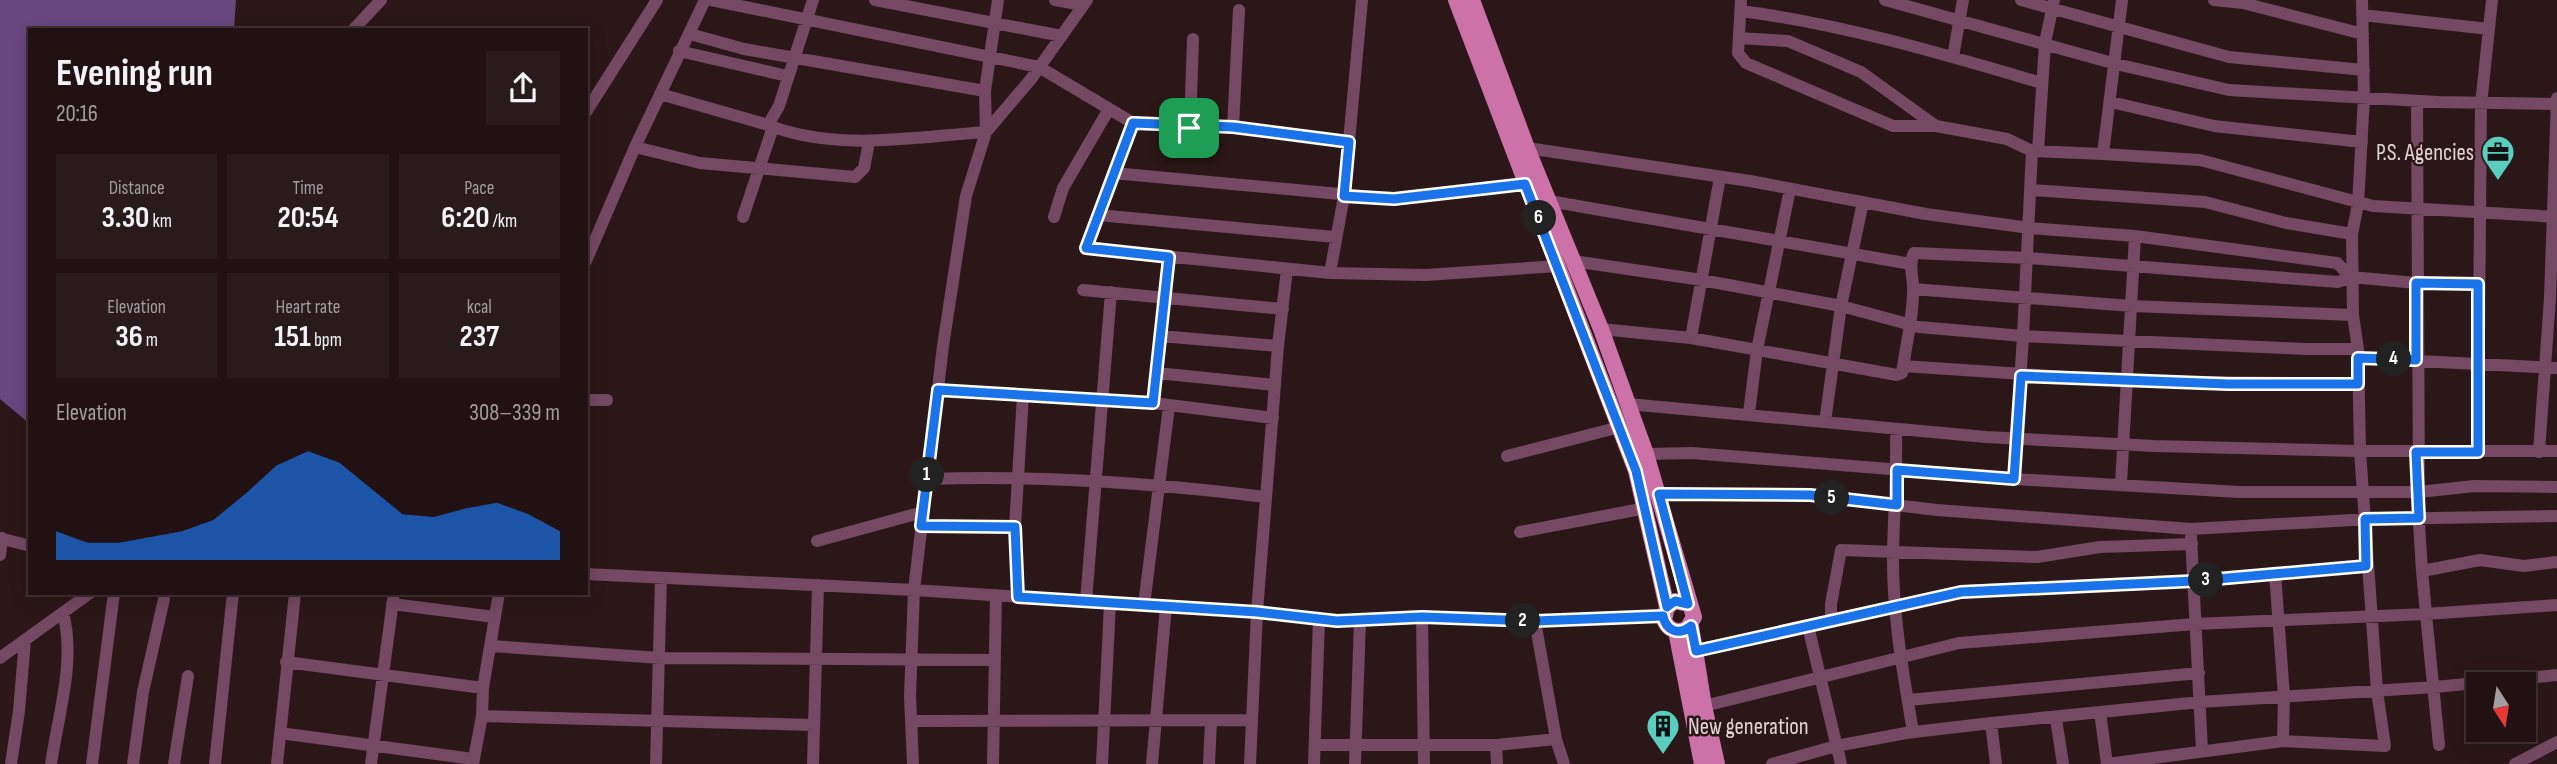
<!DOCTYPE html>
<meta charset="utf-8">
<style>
:root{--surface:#211112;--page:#291a1b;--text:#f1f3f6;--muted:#a29d9f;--line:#3e3132;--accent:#1a73e8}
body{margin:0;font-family:"Sofia Sans Condensed",sans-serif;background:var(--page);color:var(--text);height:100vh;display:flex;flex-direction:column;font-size:26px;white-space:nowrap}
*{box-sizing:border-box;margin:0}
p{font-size:23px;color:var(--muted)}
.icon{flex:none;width:38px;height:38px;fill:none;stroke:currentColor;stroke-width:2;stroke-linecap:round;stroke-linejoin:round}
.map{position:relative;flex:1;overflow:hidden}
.drawer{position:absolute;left:28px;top:28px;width:560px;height:567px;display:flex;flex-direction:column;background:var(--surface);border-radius:0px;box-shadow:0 4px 18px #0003,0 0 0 2px var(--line)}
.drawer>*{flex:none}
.needle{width:46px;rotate:168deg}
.fabs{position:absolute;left:2466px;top:672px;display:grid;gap:14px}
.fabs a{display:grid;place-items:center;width:70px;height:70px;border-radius:0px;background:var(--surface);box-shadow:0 4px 18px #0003,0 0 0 2px var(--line);font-size:35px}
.pin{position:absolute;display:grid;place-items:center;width:60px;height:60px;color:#fff;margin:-30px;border-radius:14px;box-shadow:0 4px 10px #0006}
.km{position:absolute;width:35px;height:35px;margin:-18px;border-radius:50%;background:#222;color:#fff;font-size:19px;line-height:35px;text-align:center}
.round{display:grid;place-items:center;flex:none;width:74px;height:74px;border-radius:0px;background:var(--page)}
.headline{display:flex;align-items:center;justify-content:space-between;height:119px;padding:0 28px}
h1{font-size:38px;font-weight:700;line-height:52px}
.metrics{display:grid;grid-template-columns:repeat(3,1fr);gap:10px;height:119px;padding:7px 28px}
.metrics div{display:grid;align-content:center;border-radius:0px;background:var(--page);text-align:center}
.metrics b{font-size:30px;font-weight:700}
.metrics small{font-size:19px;font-weight:400}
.metrics p{font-size:19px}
.chart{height:196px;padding:14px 28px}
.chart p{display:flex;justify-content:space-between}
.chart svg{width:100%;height:126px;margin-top:7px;fill:var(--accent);opacity:.7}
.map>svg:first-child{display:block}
.water{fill:#68477f}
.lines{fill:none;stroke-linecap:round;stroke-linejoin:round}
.minor{stroke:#754963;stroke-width:12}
.major{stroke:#cd71a9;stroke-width:16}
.route-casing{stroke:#fff;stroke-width:14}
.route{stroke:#1a73e8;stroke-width:9}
.labels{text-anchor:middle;stroke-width:5;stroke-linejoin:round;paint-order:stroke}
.poi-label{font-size:23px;fill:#e3d4d4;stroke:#2c1718;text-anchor:end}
</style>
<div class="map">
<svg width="2557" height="764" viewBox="0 0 2557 764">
<rect width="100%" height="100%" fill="#2c1718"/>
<path class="water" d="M0,0H236L234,30H30V424L0,399Z"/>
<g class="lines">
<path class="minor" d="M711,0L1039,67L1133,123L1233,127L1349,142
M813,0L779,106L768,125C837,152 913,137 986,132L985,91L998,0
M875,0L1062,36
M1055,0L1083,5
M1741,0L1738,53L1746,63L1893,126H1936L2007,139L2032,151
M1885,0L2116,64L2229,90L2438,102L2557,104
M2021,0L2229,57L2364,70
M2214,0L2243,3L2363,34
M1741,11C1843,24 1943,54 2042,83
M2362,15L2489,29
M353,30L381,0
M690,34L744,49L985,91
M1739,38L1788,41L1861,72L1936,126
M679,51L787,76
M1953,57L1963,0
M660,94L768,125
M2482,95L2492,0
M2417,101L2419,492
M2111,102L2214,126L2362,142
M586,112L657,0
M1133,123L1086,248L1330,273L1426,275L1558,266
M1190,127L1193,39
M1233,127L1239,10
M635,147L700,163L855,177L864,168L869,142
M1527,148L1750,181L1926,214L2030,228L2135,236L2121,484
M2038,151L2045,43L2054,0
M2103,154L2200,160L2373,206L2557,217
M1113,173L1394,199L1525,184
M2031,190L2205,202L2286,223L2352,234
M1549,201L1911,264
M1098,215L1335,237
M743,217L773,127
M1054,217L1063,188L1109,109
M2135,236L2337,263L2351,277
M586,261L635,147L705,0
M1573,261L1702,280L1841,306L1919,327L2023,336L2014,479
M1330,273L1344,196L1362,0
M1913,289L2131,306L2353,315
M1083,290L1283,309
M1601,329L1691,338L1897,375L1902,373C1906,345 1914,313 1913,285C1912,274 1909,262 1914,253L2028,258L2338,282L2351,277L2416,283L2478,284
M1160,336L1278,346L1257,612L1250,764
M1691,338L1720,177
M1278,346L1287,269
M2358,349L2353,315L2352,234L2358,204L2364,98L2362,0
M2358,358L2557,368
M1903,366L2126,381L2358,384
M1157,373L1275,385
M938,390L1153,403L1273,418
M586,400H607
M1153,403L1169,257
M1628,404L1986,437L2154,446L2360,451L2358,349H2306L2023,336L2032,151L2103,154L2122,0
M1749,413L1757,350L1790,189
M1825,422L1841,306L1863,202
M1896,429C1897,470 1894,511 1893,552C1892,612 1903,673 1913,732
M2478,452L2481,100
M2539,452L2550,298L2557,98
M1646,454L1692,453L2014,479L2239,492H2419L2474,486L2557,487
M1507,456L1620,427
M927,479C1041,475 1152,483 1265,497
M2417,492L2422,571L2480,560L2524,566L2557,562
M1659,494L1810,495L1937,510L2191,529L2370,519L2557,516
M921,526L1015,527
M1520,532L1646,508
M2191,536L2202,751
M0,538L30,546
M817,541L923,512
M0,555L2,538
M2422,571L2426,614L2557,605
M2275,573L2284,696L2283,741
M586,574L914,590L1257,612L1337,621L1422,617L1535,621L1663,616
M1018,597L1015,527L1023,395
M1086,601L1111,292
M392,604L495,617
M1144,605L1169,406
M1422,617L1424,764
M1831,620V604L1841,550L2037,557L2100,547L2192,544
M1535,621L1556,739L1564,764
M1808,626L1841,764
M491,646L660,658L993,660
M1688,652L1961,591L2194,581L2366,566
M0,658L90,593
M286,662L483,688
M1908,700L2199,673
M1704,706L1959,643L2195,624L2426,614L2439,745
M2100,712L2107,764
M482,716L813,725
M2056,719L2063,764
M911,721L1251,720
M1991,723L1996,764
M280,733L473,759
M1317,745H1496L1556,739
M1496,745L1497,764
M11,764L19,711L25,640
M51,764C58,716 76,660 63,613
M92,764L114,593
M133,764L143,692L164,599
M174,764L188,676
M215,764L233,593
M277,764L295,593
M371,764L394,593
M473,764L482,716L483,688L499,593
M656,764L661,578
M813,764L818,585
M913,764L910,696L914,590L943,346L966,196L986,132L1031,79L1087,0
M993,764L996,595
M1102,764L1110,603
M1152,764L1166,606
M1209,764L1211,721
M1314,764L1319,619
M1355,764L1360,620
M1772,764L1836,746L1906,733L1991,723L2200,702L2435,687L2557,675
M2107,764L2283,741L2385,746L2377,691L2360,451H2557
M2515,764L2557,742"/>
<path class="major" d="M1456,0L1636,471L1667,607
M1472,0L1527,148L1601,329L1646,454L1694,617L1687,629C1677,633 1669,631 1664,620L1667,607L1675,601L1688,604
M1691,626L1704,706L1717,764
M1676,631L1702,764"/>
</g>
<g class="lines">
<defs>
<path id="route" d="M1133,123L1233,127L1349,142L1344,196L1394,199L1525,184L1636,471L1667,607L1675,601L1688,604L1659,494L1810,495L1897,505V470L2014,479L2021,376L2228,384H2358V358L2416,360V283L2478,284V452H2416L2419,518L2365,519L2366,566L2194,581L1961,592L1696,651L1691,626C1679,636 1666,631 1663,616L1535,621L1422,617L1337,621L1257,612L1018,597L1015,527L921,526L938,390L1153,403L1169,257L1086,248Z"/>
</defs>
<use href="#route" class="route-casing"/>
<use href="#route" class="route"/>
</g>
<defs>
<symbol id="office-pin" viewBox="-11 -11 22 30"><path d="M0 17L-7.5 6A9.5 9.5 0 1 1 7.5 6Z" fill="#59cebe" stroke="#2c1718"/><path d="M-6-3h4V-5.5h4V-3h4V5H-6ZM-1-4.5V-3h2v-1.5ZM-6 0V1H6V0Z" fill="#111"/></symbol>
<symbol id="building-pin" viewBox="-11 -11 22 30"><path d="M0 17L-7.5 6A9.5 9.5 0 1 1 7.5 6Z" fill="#59cebe" stroke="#2c1718"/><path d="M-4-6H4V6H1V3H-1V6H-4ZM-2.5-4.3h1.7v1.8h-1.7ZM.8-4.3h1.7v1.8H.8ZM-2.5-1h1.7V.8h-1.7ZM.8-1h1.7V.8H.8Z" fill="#111"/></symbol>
</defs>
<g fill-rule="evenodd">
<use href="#office-pin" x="2479" y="133" width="38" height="52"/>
<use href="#building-pin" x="1644" y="707" width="38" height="52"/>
</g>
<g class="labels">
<g class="poi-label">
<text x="2474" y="160">P.S. Agencies</text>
<text x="1688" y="734" text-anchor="start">New generation</text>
</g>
</g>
</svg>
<div class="fabs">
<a><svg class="needle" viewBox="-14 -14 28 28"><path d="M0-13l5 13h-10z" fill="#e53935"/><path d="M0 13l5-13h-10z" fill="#a29d9f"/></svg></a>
</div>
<div class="pin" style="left:1189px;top:128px;background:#1e9e55"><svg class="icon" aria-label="arrive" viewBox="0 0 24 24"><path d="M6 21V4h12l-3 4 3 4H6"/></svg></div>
<b class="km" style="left:927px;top:475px">1</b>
<b class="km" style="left:1523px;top:621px">2</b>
<b class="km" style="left:2206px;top:580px">3</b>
<b class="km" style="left:2394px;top:359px">4</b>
<b class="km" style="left:1832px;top:498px">5</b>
<b class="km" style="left:1539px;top:218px">6</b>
<section class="drawer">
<div class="headline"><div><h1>Evening run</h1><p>20:16</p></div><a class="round"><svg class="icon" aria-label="share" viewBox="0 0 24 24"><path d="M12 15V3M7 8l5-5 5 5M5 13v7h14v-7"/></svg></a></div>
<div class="metrics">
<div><p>Distance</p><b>3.30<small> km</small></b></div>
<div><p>Time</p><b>20:54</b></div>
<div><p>Pace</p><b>6:20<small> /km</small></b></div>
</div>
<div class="metrics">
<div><p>Elevation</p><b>36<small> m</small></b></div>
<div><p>Heart rate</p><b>151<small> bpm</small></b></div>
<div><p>kcal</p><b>237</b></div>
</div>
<div class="chart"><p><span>Elevation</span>308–339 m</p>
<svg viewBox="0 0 160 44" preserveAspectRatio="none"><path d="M0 44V34L10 38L20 38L30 36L40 34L50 30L60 21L70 11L80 6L90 10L100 19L110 28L120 29L130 26L140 24L150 28L160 34V44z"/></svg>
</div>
</section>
</div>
